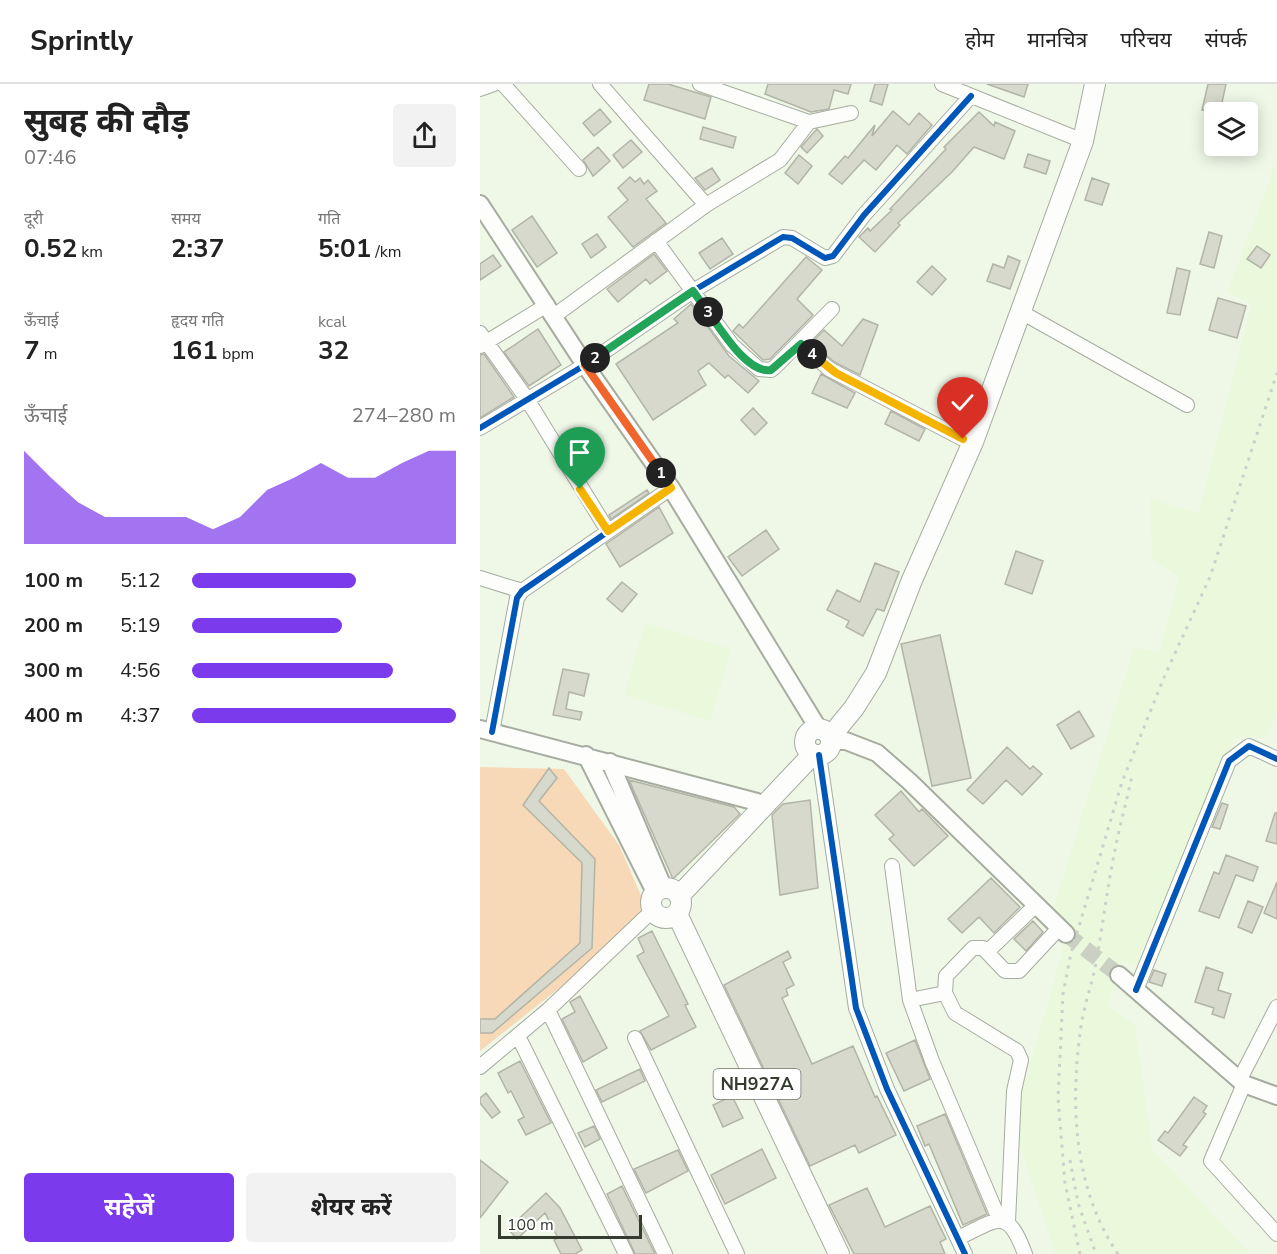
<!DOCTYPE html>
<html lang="hi">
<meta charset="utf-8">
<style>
:root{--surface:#fff;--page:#f2f2f2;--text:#222;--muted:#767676;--line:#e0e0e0;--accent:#7c3aed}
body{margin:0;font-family:"Nunito Sans","Noto Sans Devanagari",sans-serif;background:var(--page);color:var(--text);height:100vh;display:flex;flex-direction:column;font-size:22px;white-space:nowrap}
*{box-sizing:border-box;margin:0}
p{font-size:20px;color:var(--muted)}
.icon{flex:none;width:33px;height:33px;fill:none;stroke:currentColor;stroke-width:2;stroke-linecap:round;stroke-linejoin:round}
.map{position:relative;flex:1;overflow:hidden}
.sheet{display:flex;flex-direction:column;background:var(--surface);width:480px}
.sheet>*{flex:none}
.fabs{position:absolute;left:724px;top:18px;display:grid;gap:12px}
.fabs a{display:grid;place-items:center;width:54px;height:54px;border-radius:6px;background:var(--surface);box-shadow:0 3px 15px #0003;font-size:30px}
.scale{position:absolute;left:18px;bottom:15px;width:144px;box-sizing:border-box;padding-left:6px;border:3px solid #353b2f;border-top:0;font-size:16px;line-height:21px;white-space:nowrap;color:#353b2f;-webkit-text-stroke:4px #fff;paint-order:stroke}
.pin{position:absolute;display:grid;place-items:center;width:51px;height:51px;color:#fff;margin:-62px -26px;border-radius:50% 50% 50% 0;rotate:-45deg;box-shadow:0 0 6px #0007}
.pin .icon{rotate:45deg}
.km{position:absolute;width:30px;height:30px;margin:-15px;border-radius:50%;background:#222;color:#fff;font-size:16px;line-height:30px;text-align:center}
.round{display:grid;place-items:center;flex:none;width:63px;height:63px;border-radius:6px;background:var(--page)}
.summary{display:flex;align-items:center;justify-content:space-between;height:102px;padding:0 24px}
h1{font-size:33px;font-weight:700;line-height:45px}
.metrics{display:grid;grid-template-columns:repeat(3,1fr);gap:9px;height:102px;padding:6px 24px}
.metrics div{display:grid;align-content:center}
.metrics b{font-size:26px;font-weight:700}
.metrics small{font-size:16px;font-weight:400}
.metrics p{font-size:16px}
.chart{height:168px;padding:12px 24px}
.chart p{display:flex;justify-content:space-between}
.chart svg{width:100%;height:108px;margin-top:6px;fill:var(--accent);opacity:.7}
.action{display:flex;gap:12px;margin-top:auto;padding:12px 24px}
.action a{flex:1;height:69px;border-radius:6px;background:var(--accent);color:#fff;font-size:24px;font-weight:700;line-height:69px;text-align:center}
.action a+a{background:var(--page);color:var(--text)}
ul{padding:0 24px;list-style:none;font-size:20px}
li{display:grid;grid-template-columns:96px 72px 1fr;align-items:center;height:45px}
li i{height:15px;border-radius:8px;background:var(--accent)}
header{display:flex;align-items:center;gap:36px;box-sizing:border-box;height:84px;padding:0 30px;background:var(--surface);border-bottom:2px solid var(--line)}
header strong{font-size:28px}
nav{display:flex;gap:33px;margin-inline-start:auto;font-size:21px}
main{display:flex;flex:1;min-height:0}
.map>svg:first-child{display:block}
.built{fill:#eaf8dc}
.green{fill:#f7d9b7}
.building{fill:#d6d9cc;stroke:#b2b4a7;stroke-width:1.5}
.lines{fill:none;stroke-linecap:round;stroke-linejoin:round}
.major-tunnel{stroke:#cad1c2;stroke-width:16;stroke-dasharray:16 8;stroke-linecap:butt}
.minor-casing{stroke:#a6aca0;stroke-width:16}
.major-casing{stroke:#a6aca0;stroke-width:20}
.highway-casing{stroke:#a6aca0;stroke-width:22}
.minor{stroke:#fdfefb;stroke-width:14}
.major{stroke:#fdfefb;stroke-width:16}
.highway{stroke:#fdfefb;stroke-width:20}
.rail{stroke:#cdcfca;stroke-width:3;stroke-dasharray:3 6;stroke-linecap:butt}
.cycleway-casing{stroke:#fff;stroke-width:10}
.cycleway{stroke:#0057b8;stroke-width:6}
.split-1-casing{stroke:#fff;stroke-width:12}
.split-2-casing{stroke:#fff;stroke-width:12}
.split-3-casing{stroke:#fff;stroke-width:12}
.split-4-casing{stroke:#fff;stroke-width:12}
.split-5-casing{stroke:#fff;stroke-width:12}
.split-1{stroke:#f5b400;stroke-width:8}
.split-2{stroke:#f0652b;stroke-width:8}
.split-3{stroke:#22a559;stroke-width:8}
.split-4{stroke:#22a559;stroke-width:8}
.split-5{stroke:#f5b400;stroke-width:8}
.labels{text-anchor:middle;stroke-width:4.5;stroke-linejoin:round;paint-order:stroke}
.shield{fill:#fff;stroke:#72766d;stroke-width:1.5}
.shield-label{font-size:18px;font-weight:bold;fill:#353b2f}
</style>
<header>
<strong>Sprintly</strong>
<nav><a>होम</a><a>मानचित्र</a><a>परिचय</a><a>संपर्क</a></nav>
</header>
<main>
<section class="sheet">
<div class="summary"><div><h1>सुबह की दौड़</h1><p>07:46</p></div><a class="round"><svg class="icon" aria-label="share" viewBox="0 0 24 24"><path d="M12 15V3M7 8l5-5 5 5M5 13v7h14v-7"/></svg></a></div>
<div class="metrics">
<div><p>दूरी</p><b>0.52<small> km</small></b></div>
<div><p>समय</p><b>2:37</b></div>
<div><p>गति</p><b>5:01<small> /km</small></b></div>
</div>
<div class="metrics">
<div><p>ऊँचाई</p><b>7<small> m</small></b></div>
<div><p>हृदय गति</p><b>161<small> bpm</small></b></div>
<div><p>kcal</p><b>32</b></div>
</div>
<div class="chart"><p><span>ऊँचाई</span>274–280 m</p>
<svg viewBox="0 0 160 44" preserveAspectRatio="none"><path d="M0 44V6L10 17L20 27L30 33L40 33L50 33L60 33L70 38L80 33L90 22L100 17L110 11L120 17L130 17L140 11L150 6L160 6V44z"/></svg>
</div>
<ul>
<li><b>100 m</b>5:12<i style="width:62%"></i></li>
<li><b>200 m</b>5:19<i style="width:57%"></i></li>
<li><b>300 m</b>4:56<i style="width:76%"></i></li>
<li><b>400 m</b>4:37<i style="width:100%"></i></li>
</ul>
<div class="action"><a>सहेजें</a><a>शेयर करें</a></div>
</section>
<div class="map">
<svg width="797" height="1170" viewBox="0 0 797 1170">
<rect width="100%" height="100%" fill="#eff7e7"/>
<path class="built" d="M797,77V631L786,654L755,653L656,881L642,877L627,921L655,941L672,1065L770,1170H575L533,1039L582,870L587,840L573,825L654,564L679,568L700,492L672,476L670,415L718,429L772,220L747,208Z
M165,539L251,565L230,637L144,611Z"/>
<path class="green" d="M0,683L84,685L139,761L166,823L87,898L0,967Z"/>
<path class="building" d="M169,0H188L231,13L225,35L164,16Z
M288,0H371L368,10L354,6L349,25L331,28L285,10Z
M395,0H408L402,21L390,17Z
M507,0H548L544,13Z
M728,0H746L740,28L722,26Z
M120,25L131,38L114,52L103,39Z
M413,27L429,41L439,29L452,41L427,70L417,61L396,86L384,76L362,100L349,90L365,72L368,74L395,41L392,52Z
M499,28L514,42L515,38L535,47L524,75L494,63L472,88L418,139L420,141L395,168L379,153L388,144L390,147L412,126L410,125L466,65L464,63Z
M223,43L256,53L253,64L220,55Z
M337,45L343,52L327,69L321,63Z
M151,56L162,68L143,84L133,71Z
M118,63L130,77L113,92L103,76Z
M548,70L570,77L566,90L544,83Z
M319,71L332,82L318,100L305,89Z
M232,84L240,96L225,106L215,94Z
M150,93L155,98L160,94L164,100L168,96L177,107L166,115L186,139L153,163L128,133L148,116L138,104Z
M612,94L629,100L622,121L605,116Z
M52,132L77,169L57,183L32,146Z
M729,148L742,152L734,184L720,180Z
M117,150L126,163L111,174L102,160Z
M242,154L253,170L230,185L219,169Z
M777,162L790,171L781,184L767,175Z
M174,170L187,187L170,200L166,195L138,218L127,205Z
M13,171L21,182L0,196V180Z
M528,172L540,177L530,205L507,197L513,180L524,184Z
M326,173L342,186L317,215L333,231L290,275L283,276L253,247L259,240L263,244Z
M452,182L466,195L452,211L437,198Z
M697,184L710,187L700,231L687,229Z
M738,214L766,222L757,254L729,246Z
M211,220L249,272L279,297L268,309L248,291L245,294L229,279L218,287L226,301L173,336L136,280L198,239L194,235Z
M383,235L398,241L380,291L354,278L332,258L344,246L362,262Z
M58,245L81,281L49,302L24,268Z
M4,270L34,313L0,334V271Z
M341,290L375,309L367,324L332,309Z
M273,324L287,339L275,351L261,336Z
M411,327L445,345L439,357L405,340Z
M167,406L169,409L131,435L129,431Z
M179,423L193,449L140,483L126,460Z
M286,446L299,465L262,492L248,473Z
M536,467L563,477L552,510L525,500Z
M395,479L419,488L404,527L397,525L383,552L366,543L369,537L347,526L357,506L380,518Z
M142,498L157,510L142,528L127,515Z
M460,551L491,694L452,702L421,560Z
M83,585L109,590L104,612L89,608L86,625L102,628L100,636L73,631Z
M599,627L614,652L591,665L577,641Z
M527,663L550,685L553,682L562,690L542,711L526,696L503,720L487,706Z
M69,684L77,694L59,717L115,775L112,864L12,949H0V935H15L100,859L102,779L43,721Z
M149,696L254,723L260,730L193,795Z
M421,707L439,728L442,725L468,752L434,782L409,755L414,751L395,731Z
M330,716L338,804L300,811L292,731L303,720Z
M742,719L748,721L740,745L732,743Z
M795,729H797V760L786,757Z
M746,771L778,783L773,797L756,791L739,834L719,827L734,788L739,790Z
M511,794L540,823L514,849L499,833L482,849L468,835Z
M797,798V835L784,829Z
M768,817L783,823L772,849L758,843Z
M553,837L563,848L546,867L534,855Z
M172,847L208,920L205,921L216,943L171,966L160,947L189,932L157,872L164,868L158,854Z
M308,867L311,874L303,878L314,901L306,905L308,911L302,914L332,980L373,962L395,1013L397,1012L416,1051L379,1069L375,1061L330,1082L244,901Z
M726,883L743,889L738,906L751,910L744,934L732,930L734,924L715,918Z
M674,886L686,890L682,902L669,898Z
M100,912L127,964L103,978L82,935L95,928L90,918Z
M435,956L450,995L424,1007L406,969Z
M40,977L71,1039L46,1051L38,1036L44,1033L31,1007L28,1009L18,989Z
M160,985L165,997L122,1018L116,1006Z
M6,1009L20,1028L12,1034L0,1019V1014Z
M252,1012L263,1034L243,1043L233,1021Z
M714,1013L727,1022L723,1028L726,1030L703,1061L707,1063L700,1072L678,1056L685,1047L688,1049Z
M465,1030L507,1130L483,1141L449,1060L445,1062L437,1042Z
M114,1042L120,1055L105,1063L98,1049Z
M282,1065L296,1094L245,1120L231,1091Z
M198,1066L208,1087L166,1109L154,1085Z
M0,1076L28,1098L0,1134Z
M142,1102L175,1170H155L127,1110Z
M387,1104L405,1143L450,1122L466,1155L460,1158L465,1170H374L349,1121Z
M66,1109L80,1124L102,1166L95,1170H81L74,1156L78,1154L65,1129L37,1155L28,1145Z"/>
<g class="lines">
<path class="major-tunnel" d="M586,850L639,891"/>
<defs>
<path id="minor" d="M23,0L99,85
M120,0L226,121
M220,0L329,38L371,29
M462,0L603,57
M0,5L14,0
M176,157L252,261L279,285L291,286L296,282L352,225
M541,228L707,321
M74,232L226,121L300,76L329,38
M0,249L47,315L128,447
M321,260L349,285L483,355
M0,262L67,221
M0,344L105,281L213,207L303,153L312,154L345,174L353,172L384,131L491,12
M0,494L42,507
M12,648L37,514L42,507L191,404
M339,671L376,924L407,1005L485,1170
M412,782L430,916L452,977L519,1135
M507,868L556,821
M656,906L749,677L769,662L797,675
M430,916L465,909
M68,926L185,1170
M38,952L146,1170
M155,954L257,1170
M0,983L68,926L172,827
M760,995L797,923
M764,1000L731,1077L797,1150
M528,1138L534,1007L541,976L537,967L475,929L465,909L466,892L493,864H503L525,887H539L579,844
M478,1154C517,1136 527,1121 545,1170"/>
<path id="major" d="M0,120L105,281L191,404L338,644
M0,645L277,718
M352,657H366L397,669L429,697L586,850
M106,671L175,808
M130,678L181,798
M639,891L764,1000L797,1012"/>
<path id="highway" d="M325 658a13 13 0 1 1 26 0a13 13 0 1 1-26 0Z
M351,652L374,624L396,589L432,496L493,358L603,57L615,0
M171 819a15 15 0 1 1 30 0a15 15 0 1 1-30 0Z
M199,812L333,670
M197,830L359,1170"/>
</defs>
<use href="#minor" class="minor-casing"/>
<use href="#major" class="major-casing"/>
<use href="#highway" class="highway-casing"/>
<use href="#minor" class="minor"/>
<use href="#major" class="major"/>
<use href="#highway" class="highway"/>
<path class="rail" d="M590,1076L598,1119L616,1170
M600,1170L585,1099L578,1014L583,910L591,869L642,698L685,591L730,493L797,289
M638,1170C593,1104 590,1019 601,942C604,922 611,903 615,884C622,848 626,812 633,776C638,748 646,720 652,692"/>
<defs>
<path id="cycleway" d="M0,344L105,281L213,207L303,153L312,154L345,174L353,172L384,131L491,12
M12,648L37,514L42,507L191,404
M339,671L376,924L407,1005L485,1170
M656,906L749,677L769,662L797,675"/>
</defs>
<use href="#cycleway" class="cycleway-casing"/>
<use href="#cycleway" class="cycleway"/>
</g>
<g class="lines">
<defs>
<path id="split-1" d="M100,405L128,447L191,404L181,389"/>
<path id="split-2" d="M115,274L105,281L181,389"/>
<path id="split-3" d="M115,274L213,207L228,228"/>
<path id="split-4" d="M228,228C241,245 267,290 291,286L321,260L332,270"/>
<path id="split-5" d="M332,270L356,289L483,355"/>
</defs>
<use href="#split-1" class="split-1-casing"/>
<use href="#split-2" class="split-2-casing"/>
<use href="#split-3" class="split-3-casing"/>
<use href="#split-4" class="split-4-casing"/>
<use href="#split-5" class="split-5-casing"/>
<use href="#split-1" class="split-1"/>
<use href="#split-2" class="split-2"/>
<use href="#split-3" class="split-3"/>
<use href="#split-4" class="split-4"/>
<use href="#split-5" class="split-5"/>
</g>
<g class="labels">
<rect class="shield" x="233.5" y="985" width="87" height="30" rx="4.5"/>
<g class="shield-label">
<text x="277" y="1006">NH927A</text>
</g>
</g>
</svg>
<div class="fabs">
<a><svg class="icon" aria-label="layers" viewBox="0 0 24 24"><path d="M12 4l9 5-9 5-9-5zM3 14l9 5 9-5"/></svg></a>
</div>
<div class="scale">100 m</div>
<div class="pin" style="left:100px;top:405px;background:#1e9e55"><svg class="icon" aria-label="arrive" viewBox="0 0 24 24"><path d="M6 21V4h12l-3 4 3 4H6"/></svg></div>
<div class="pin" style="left:483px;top:355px;background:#d93025"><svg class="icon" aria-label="check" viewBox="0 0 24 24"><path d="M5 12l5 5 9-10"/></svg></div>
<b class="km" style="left:181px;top:389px">1</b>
<b class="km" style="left:115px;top:274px">2</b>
<b class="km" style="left:228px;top:228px">3</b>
<b class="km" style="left:332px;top:270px">4</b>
</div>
</main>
